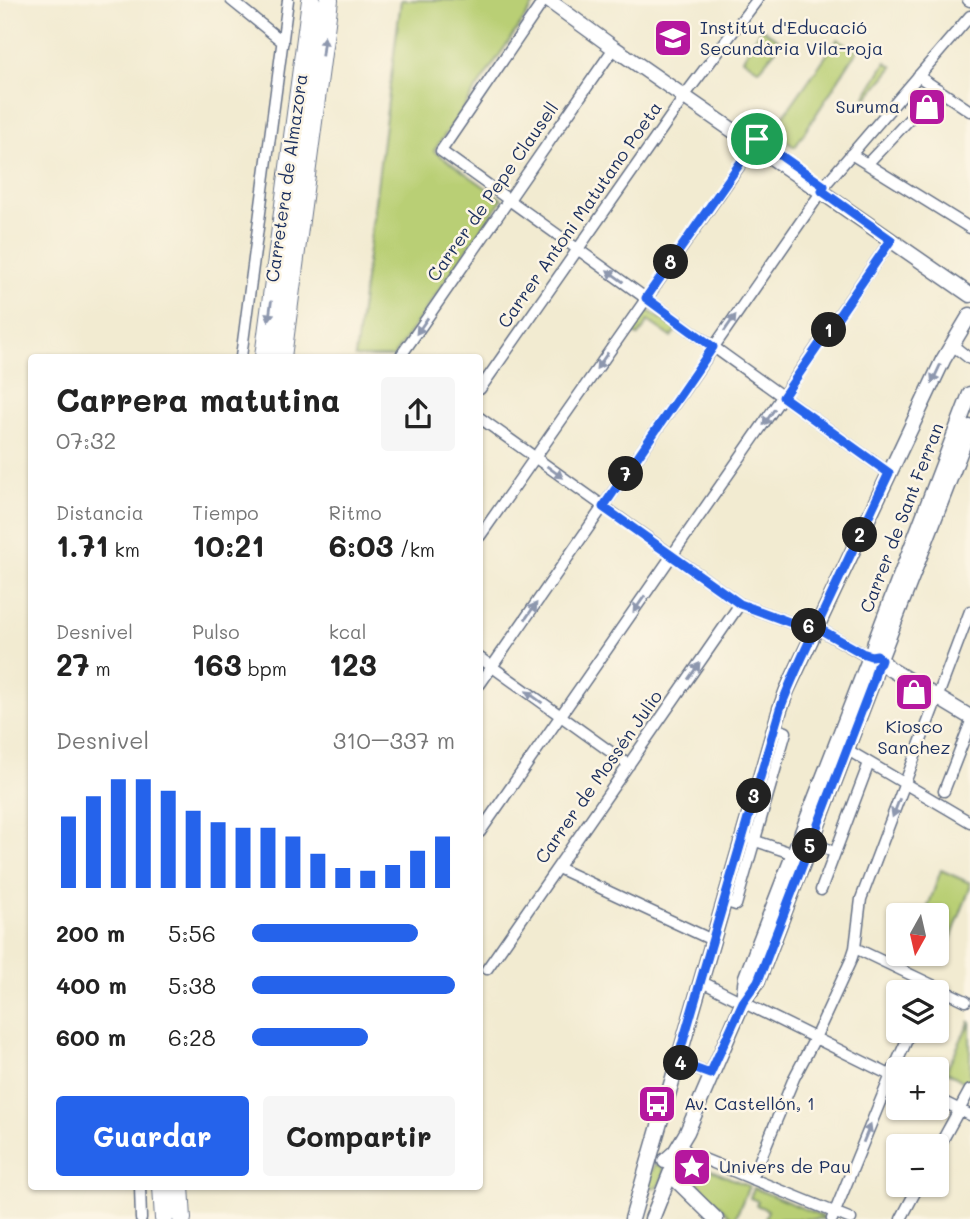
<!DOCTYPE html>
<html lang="es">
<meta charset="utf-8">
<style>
:root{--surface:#fff;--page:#f6f6f6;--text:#222;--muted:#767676;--accent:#2563eb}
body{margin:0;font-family:Mali,sans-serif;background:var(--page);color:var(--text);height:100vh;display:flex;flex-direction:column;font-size:26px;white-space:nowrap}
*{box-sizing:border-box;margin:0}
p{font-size:23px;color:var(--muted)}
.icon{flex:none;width:38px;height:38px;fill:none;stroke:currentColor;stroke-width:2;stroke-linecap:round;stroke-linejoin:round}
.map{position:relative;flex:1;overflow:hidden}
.drawer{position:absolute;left:28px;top:354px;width:455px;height:836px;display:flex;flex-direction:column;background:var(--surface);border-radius:7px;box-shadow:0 2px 5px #0004}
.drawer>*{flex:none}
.needle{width:46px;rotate:188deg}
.tools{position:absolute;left:886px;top:903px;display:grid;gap:14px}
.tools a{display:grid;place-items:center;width:63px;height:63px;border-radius:7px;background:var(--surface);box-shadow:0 2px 5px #0004;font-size:35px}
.pin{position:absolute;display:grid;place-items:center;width:60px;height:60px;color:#fff;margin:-30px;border:4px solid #fff;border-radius:50%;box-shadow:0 2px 7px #0007}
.km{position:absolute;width:35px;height:35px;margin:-18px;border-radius:50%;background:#222;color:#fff;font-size:19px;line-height:35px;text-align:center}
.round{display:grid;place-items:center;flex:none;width:74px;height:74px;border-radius:7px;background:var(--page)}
.head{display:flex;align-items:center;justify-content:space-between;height:119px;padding:0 28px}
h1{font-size:32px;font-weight:800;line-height:52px}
.stats{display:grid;grid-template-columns:repeat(3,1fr);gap:10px;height:119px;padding:7px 28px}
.stats div{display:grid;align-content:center}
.stats b{font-size:30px;font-weight:800}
.stats small{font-size:19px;font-weight:400}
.stats p{font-size:19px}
.chart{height:196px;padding:14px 28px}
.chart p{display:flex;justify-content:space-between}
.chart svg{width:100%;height:126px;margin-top:7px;stroke:var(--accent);stroke-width:6}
.action{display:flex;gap:14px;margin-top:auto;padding:14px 28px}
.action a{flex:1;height:80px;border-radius:7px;background:var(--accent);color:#fff;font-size:28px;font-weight:800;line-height:80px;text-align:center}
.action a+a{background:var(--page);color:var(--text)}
ul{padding:0 28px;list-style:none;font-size:23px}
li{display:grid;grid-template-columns:112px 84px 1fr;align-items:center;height:52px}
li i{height:18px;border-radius:9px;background:var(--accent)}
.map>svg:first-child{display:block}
.green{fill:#b9cf74;stroke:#6a7f69;stroke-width:2}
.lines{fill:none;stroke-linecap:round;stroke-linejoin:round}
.minor-casing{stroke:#667186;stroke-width:13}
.tertiary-casing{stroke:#667186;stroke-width:17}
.primary-casing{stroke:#667186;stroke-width:20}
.minor{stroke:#fff;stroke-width:10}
.tertiary{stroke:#fff;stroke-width:14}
.primary{stroke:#fff;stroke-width:18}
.oneway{fill:#8d97ae}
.route-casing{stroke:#fff;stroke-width:14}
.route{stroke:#2563eb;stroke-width:9}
.labels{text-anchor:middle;stroke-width:5;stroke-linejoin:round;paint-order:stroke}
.poi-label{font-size:18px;fill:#1b2f5e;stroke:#fcf5e5;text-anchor:start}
.street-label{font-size:18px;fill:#1b2f5e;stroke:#fcf5e5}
</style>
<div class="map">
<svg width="970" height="1219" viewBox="0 0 970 1219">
<rect width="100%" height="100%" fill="#fcf5e5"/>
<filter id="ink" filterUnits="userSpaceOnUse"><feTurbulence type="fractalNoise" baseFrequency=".0143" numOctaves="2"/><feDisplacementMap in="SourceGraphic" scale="14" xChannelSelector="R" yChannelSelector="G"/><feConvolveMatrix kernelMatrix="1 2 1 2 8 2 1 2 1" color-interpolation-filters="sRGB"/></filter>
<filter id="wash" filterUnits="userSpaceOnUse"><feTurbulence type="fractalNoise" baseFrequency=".00686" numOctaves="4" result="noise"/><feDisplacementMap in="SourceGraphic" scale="28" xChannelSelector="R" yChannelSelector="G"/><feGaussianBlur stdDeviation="1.57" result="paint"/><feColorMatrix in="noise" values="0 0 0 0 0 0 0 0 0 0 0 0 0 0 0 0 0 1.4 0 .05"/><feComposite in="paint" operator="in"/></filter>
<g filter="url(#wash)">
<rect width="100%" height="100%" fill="#f2ebd1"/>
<path class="green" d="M401,0H537L434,151L502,199L393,357H355Z
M761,28L782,42L759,70L743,59Z
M838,39L857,51L795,147L772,132Z
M886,62L893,67L867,98L865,96L866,95Z
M647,310L677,329L671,337L648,321L639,336L632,332Z
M941,870L970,883V888L950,941L936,936V915H925Z
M970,1021V1080L968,1084L946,1071Z
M690,1161L749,1186L735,1219H733L686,1172Z
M659,1164L663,1168L664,1173L659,1186L653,1188L648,1184L654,1166Z
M754,1188L824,1217L823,1219H765L768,1210L756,1205L758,1201L750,1198Z"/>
</g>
<g filter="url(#ink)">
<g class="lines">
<defs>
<path id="minor" d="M231,0L283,42
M544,0L441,151L889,473
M968,0L970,1
M918,76L970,111
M688,91L757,0
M851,154L970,228
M867,164L938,89
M824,186L970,16
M951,344L970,359
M241,357L288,0
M400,357L614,48
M480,389L685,96
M480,418L740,604L797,625L816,627L861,653L871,656
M480,536L754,145
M480,658L629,765
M480,684L822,191
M846,749L970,822
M944,791L970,724
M480,832L891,240
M750,839L794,854
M812,840L834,853
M558,868L712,940
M821,890L869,763
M724,901L736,905L786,732L774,728
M855,948L966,1001
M487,969L740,604
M700,981L898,1079
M677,1061L711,1075
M936,1098L970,1115
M684,1151L851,1219
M936,1152L970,1090
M752,1179L794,1078L815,1038L851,960L855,948L861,899L970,611
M140,1186L141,1219
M832,1219L891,1075L911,1031
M901,1219L919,1185"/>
<path id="tertiary" d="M548,0L614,48L970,295
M880,659L970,427
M881,660L890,669L970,717
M875,667L869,664L868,659L872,655L875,642L970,394
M743,1000L746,977L868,662
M665,1161L675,1152L687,1132L743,1002L758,981L873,681L877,666
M670,1174L716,1219
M632,1219L780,709L787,690L943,360L970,315
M652,1219L670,1174L684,1151"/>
<path id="primary" d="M264,357L311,0
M282,357L329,0
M162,1186L164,1219
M180,1186L182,1219"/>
</defs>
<use href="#minor" class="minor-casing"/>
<use href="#tertiary" class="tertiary-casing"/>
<use href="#primary" class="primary-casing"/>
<use href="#minor" class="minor"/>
<use href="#tertiary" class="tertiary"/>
<use href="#primary" class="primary"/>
</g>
<defs><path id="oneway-solid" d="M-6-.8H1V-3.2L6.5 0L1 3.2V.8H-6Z" transform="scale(1.75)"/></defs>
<g class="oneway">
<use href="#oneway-solid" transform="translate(323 46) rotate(-83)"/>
<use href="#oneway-solid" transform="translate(615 276) rotate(-144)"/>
<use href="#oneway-solid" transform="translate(270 311) rotate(98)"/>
<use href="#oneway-solid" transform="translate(730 323) rotate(-55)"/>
<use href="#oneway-solid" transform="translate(422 326) rotate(125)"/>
<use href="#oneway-solid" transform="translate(602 361) rotate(125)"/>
<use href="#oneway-solid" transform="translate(936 374) rotate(115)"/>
<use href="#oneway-solid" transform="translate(769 417) rotate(125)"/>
<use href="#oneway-solid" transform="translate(555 472) rotate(36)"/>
<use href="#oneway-solid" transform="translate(639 604) rotate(125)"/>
<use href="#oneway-solid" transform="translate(531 611) rotate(-55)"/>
<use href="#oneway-solid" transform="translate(694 671) rotate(-55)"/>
<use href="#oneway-solid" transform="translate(534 697) rotate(-144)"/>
<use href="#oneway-solid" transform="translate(896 808) rotate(111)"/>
<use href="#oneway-solid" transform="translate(867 1133) rotate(-68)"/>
</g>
</g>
<g class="lines" filter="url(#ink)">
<defs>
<path id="route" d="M757,139L824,186L822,191L891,240L783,397L889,473C867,520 844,568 822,615C807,646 792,677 780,709L677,1062L710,1074L743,1002L758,981L873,681L877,666L880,663L881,660L877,655L871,656L862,653L816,627L797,625L740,604L603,507L713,347L646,298L757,139"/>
</defs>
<use href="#route" class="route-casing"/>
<use href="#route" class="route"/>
</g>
<defs>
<symbol id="school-square" viewBox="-11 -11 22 22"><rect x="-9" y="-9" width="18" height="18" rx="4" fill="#b5179e" stroke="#fcf5e5"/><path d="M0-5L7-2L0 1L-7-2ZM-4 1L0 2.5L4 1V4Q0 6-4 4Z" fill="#fff"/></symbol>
<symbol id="shop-square" viewBox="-11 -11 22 22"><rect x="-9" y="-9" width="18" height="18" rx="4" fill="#b5179e" stroke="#fcf5e5"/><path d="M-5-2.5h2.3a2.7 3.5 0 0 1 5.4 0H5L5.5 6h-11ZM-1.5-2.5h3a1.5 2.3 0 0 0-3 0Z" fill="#fff"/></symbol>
<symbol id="bus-square" viewBox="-11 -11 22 22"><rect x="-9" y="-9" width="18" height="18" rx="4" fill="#b5179e" stroke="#fcf5e5"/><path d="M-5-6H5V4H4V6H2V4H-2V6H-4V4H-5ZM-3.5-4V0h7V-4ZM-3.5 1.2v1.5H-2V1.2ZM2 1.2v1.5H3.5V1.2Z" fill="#fff"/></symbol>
<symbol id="sight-square" viewBox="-11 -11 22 22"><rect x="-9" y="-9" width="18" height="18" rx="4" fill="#b5179e" stroke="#fcf5e5"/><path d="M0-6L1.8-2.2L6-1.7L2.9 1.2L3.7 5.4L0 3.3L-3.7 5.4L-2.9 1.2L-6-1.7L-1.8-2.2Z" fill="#fff"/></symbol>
</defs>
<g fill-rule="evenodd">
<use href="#school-square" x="651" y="16" width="44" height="44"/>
<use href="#shop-square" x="905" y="85" width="44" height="44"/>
<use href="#shop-square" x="892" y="670" width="44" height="44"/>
<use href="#bus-square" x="635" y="1082" width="44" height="44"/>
<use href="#sight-square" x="670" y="1145" width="44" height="44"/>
</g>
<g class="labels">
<g class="poi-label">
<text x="700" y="34">Institut d'Educació<tspan x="700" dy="21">Secundària Vila-roja</tspan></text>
<text x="900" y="113" text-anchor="end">Suruma</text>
<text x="914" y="733" text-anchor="middle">Kiosco<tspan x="914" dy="21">Sanchez</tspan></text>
<text x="684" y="1110">Av. Castellón, 1</text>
<text x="719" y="1173">Univers de Pau</text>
</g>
<g class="street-label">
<text transform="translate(287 178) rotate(-82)" y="6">Carretera de Almazora</text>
<text transform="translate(493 192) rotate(-55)" y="6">Carrer de Pepe Clausell</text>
<text transform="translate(580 215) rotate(-55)" y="6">Carrer Antoni Matutano Poeta</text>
<text transform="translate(902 518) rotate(-69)" y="6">Carrer de Sant Ferran</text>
<text transform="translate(599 777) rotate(-55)" y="6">Carrer de Mossén Julio</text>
</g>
</g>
</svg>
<div class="tools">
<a><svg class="needle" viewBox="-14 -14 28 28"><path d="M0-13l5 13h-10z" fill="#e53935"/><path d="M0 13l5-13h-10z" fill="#767676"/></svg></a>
<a><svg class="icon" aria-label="layers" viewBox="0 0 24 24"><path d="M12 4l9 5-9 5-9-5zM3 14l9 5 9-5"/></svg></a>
<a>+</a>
<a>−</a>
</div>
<div class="pin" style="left:757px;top:139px;background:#1e9e55"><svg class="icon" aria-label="arrive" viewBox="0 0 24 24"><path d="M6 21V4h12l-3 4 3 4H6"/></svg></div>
<b class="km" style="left:829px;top:330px">1</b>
<b class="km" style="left:860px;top:535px">2</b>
<b class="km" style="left:754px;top:796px">3</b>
<b class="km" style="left:681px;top:1063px">4</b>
<b class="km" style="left:810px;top:846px">5</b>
<b class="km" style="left:809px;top:626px">6</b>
<b class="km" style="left:626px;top:474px">7</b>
<b class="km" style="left:671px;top:262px">8</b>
<section class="drawer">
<div class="head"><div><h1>Carrera matutina</h1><p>07:32</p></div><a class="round"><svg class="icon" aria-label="share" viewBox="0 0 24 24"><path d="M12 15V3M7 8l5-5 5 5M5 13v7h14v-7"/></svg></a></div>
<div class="stats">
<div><p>Distancia</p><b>1.71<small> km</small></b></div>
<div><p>Tiempo</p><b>10:21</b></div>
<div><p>Ritmo</p><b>6:03<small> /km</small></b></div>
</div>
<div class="stats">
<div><p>Desnivel</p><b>27<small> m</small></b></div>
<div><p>Pulso</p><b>163<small> bpm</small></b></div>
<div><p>kcal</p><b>123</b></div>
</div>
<div class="chart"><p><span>Desnivel</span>310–337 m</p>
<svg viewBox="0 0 160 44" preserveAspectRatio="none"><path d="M5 44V19M15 44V12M25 44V6M35 44V6M45 44V10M55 44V17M65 44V21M75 44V23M85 44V23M95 44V26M105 44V32M115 44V37M125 44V38M135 44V36M145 44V31M155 44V26"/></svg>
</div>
<ul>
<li><b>200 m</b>5:56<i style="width:82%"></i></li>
<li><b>400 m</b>5:38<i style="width:100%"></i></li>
<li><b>600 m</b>6:28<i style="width:57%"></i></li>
</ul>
<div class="action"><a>Guardar</a><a>Compartir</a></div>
</section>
</div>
